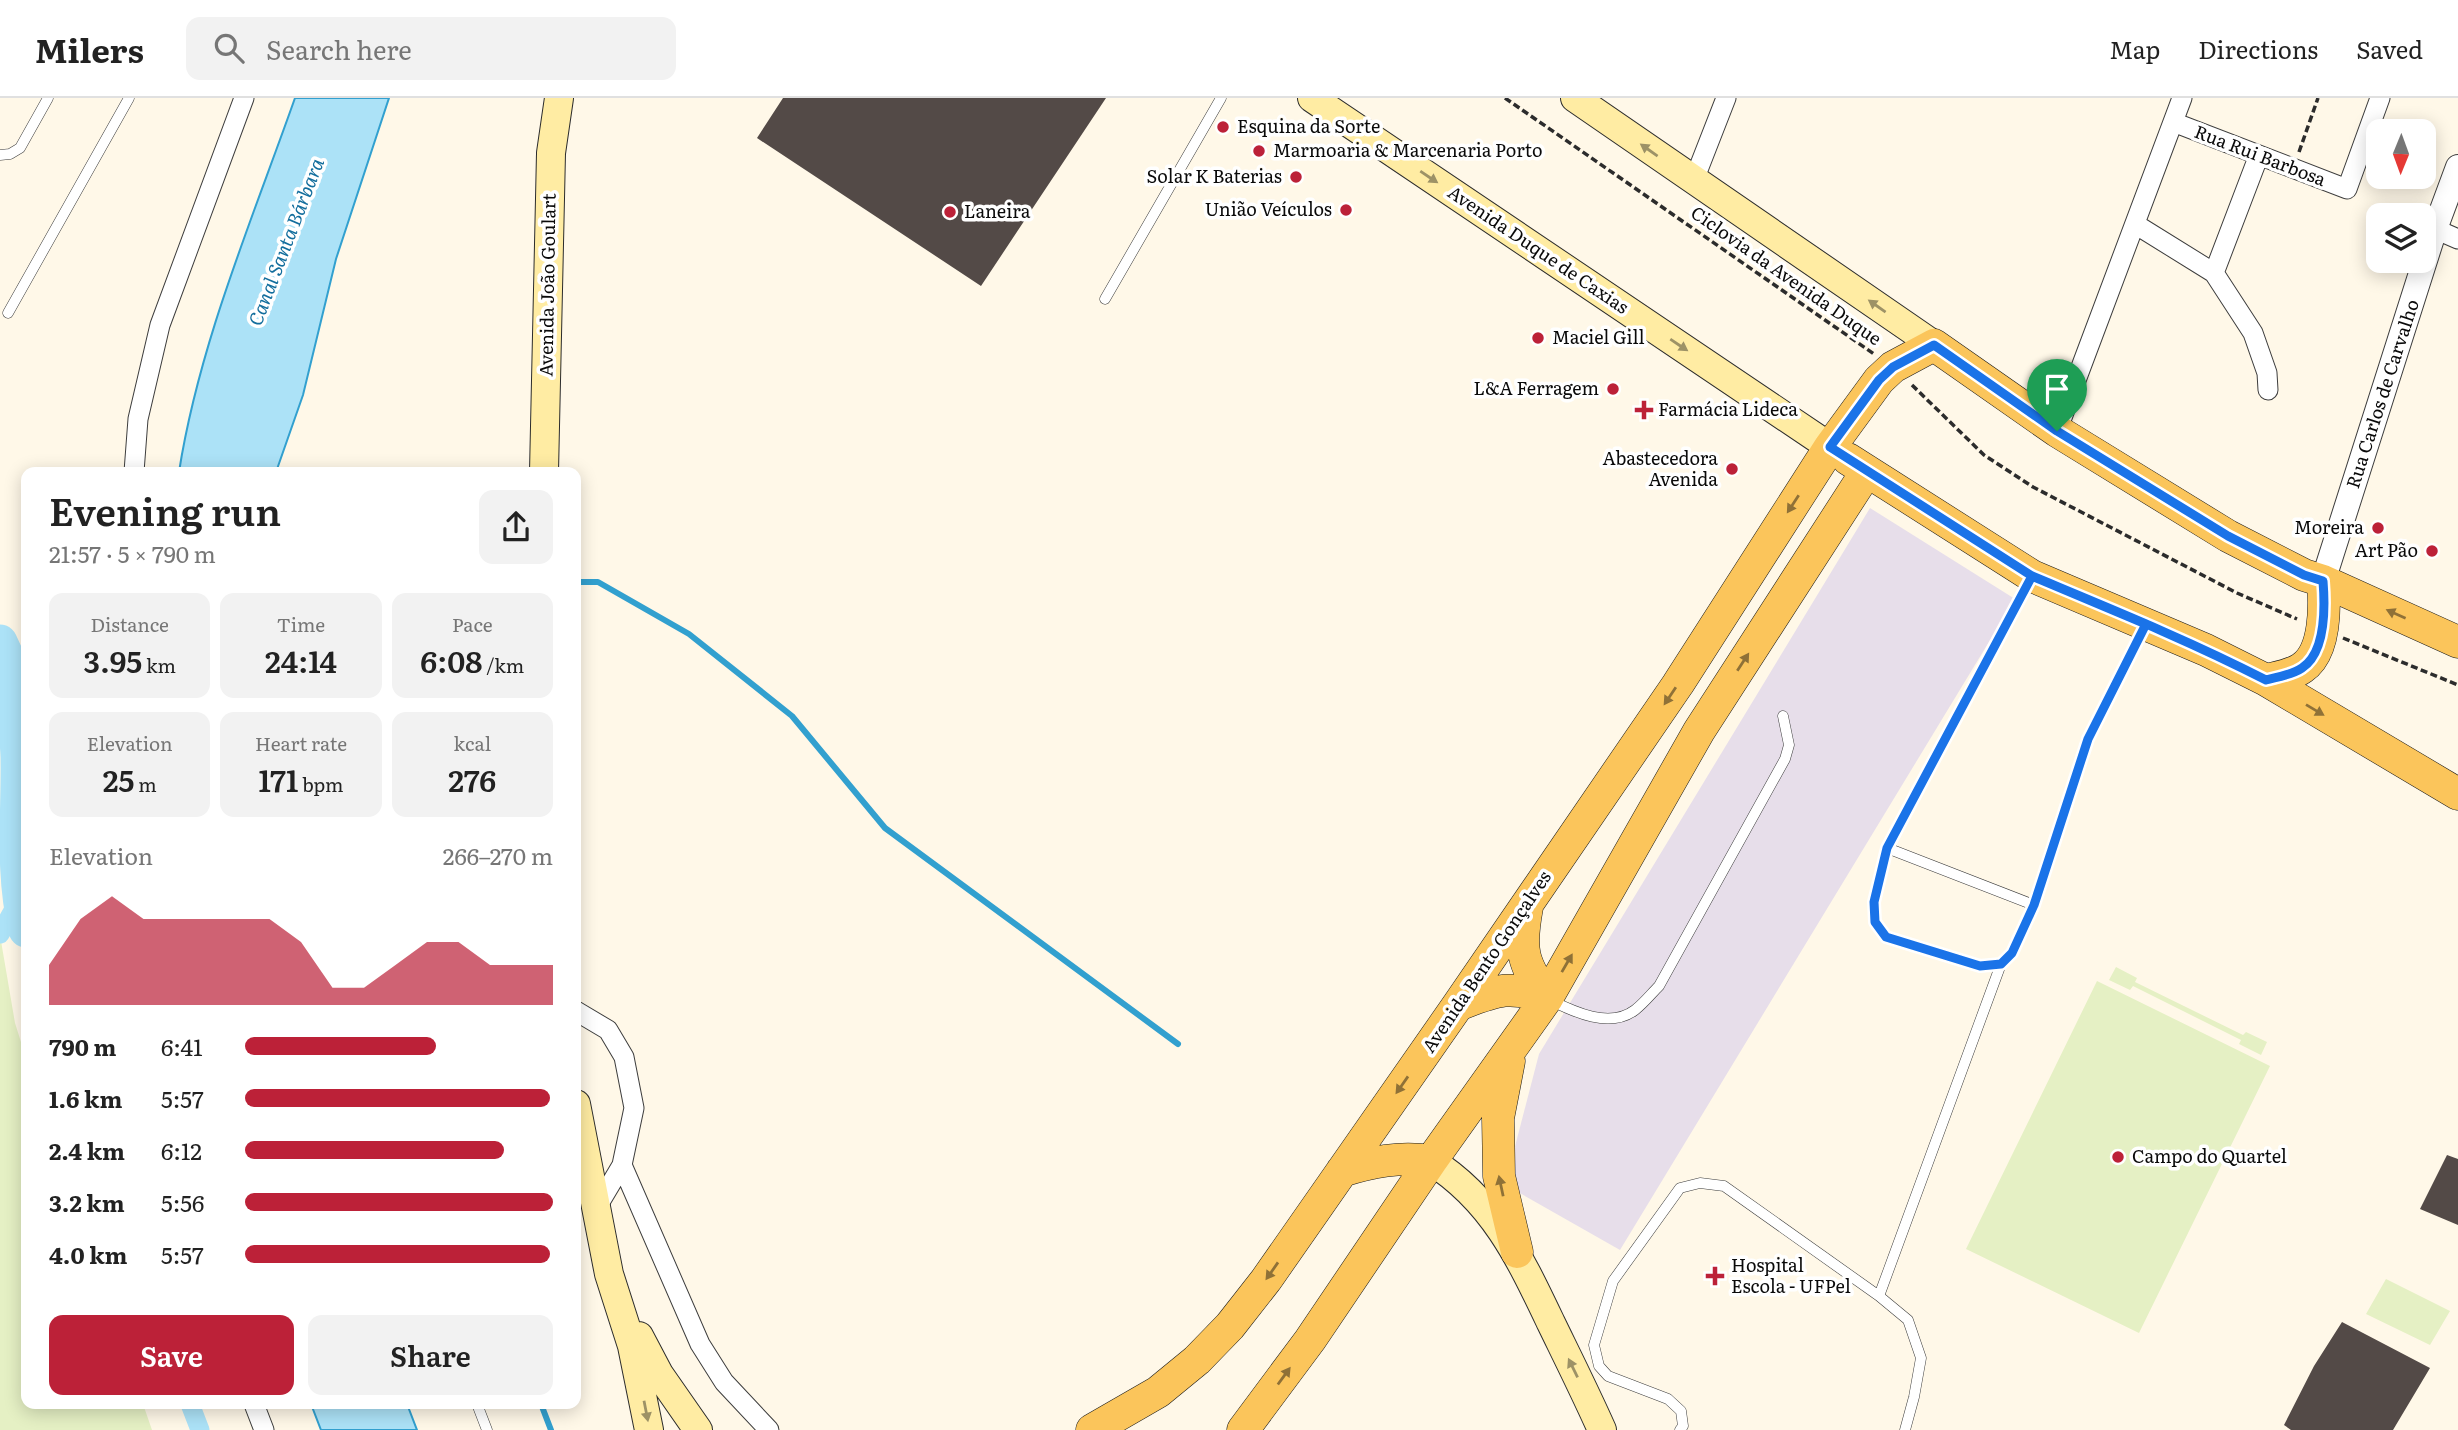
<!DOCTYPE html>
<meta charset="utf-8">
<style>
:root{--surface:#fff;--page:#f2f2f2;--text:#222;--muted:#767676;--line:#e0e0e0;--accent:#bc2138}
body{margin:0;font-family:Literata,serif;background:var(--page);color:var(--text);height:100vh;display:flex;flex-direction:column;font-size:26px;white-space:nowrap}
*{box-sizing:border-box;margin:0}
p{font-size:23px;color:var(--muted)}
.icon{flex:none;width:38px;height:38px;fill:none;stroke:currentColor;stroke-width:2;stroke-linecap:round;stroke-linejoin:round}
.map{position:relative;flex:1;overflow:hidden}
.panel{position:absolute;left:21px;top:369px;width:560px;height:942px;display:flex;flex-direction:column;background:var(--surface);border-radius:14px;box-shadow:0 4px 18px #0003}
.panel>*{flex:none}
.needle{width:46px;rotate:181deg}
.buttons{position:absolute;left:2366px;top:21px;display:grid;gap:14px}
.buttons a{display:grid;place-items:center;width:70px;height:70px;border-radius:14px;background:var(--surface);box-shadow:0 4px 18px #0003;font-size:35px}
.pin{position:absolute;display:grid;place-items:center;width:60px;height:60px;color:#fff;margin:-72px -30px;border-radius:50% 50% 50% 0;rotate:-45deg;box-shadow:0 0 7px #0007}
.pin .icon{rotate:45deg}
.round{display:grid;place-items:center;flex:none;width:74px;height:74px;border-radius:14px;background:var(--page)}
.head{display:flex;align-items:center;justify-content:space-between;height:119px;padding:0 28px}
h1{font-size:38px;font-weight:600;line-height:52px}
.figures{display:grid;grid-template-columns:repeat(3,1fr);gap:10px;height:119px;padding:7px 28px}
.figures div{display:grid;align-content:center;border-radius:14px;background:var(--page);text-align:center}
.figures b{font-size:30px;font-weight:600}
.figures small{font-size:19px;font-weight:400}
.figures p{font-size:19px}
.chart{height:196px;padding:14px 28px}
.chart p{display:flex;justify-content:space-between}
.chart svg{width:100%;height:126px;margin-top:7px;fill:var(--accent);opacity:.7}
.button{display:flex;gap:14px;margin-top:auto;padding:14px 28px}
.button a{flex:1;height:80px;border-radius:14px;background:var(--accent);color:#fff;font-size:28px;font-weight:600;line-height:80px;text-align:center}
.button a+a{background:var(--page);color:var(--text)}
ul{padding:0 28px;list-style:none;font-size:23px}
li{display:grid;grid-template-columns:112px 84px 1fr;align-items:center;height:52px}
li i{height:18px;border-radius:9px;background:var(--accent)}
header{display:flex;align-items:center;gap:42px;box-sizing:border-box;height:98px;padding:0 35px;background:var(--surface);border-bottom:2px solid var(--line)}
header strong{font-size:33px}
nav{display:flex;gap:38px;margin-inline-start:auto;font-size:24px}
.search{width:490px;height:63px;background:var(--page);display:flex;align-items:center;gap:18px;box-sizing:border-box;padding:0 24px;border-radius:14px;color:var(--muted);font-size:26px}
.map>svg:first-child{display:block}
.industrial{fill:#e7deea}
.pitch{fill:#e5f0c4}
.water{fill:#ace2f7;stroke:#32a0cf;stroke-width:2}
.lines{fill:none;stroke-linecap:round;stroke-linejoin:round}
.stream{stroke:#32a0cf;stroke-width:6}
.canal{stroke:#ace2f7;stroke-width:19}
.river{stroke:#ace2f7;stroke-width:35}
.building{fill:#534a47}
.service-casing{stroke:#3d3d3d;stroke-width:11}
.minor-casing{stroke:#3d3d3d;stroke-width:21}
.tertiary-casing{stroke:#3d3d3d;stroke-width:26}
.secondary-casing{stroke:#2c2c2c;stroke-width:30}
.primary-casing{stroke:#1b1b1b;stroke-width:33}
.path{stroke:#2c2c2c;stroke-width:3.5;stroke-dasharray:7 3.5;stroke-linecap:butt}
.service{stroke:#fff;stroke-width:10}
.minor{stroke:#fff;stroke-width:19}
.tertiary{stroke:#fff;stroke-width:24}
.secondary{stroke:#ffeca3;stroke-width:28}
.primary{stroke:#fbc55b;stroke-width:32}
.oneway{fill:#9d9266}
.oneway2{fill:#8f7137}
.route-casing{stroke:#fff;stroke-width:14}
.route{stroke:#1a73e8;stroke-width:9}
.poi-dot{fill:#bc2138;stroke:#fff;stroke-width:2.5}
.labels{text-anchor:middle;stroke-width:7;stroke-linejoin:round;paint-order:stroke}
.poi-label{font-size:18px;fill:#0a0a0a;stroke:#fff;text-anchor:start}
.street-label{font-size:18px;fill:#0a0a0a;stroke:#fff}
.water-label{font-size:19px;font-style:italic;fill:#136e9d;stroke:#fff}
</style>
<header>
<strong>Milers</strong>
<div class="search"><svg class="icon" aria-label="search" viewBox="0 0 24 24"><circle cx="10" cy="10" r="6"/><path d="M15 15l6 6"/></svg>Search here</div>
<nav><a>Map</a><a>Directions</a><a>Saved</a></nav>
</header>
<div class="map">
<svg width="2458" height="1332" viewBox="0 0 2458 1332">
<rect width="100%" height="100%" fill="#fff8e8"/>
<path class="industrial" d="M1870,410L2015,501L1620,1152L1511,1090L1512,1060L1539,956Z"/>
<path class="pitch" d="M0,837L15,925L26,960V1306H143L152,1332H0Z
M2116,869L2137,880L2135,884L2243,937L2246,934L2267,944L2261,957L2239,946L2241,942L2133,888L2130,892L2109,882Z
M2097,883L2270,968L2139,1235L1966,1151Z
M2386,1181L2450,1213L2430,1247L2366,1216Z"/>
<path class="water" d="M295,0H389L336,161L303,297L276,374H179C199,246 252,122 295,0Z
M311,1306H407L417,1332H321Z"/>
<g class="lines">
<path class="stream" d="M576,484H598L689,536L792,618L885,730L1178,946
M541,1306L551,1332"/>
<path class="canal" d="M0,836L19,802
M190,1306L200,1332"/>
<path class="river" d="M0,544L6,557C10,591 17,626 18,659C19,717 12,775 26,832"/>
</g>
<path class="building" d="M783,0H1106L981,188L757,40Z
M2447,1057L2458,1061V1127L2420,1111Z
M2342,1224L2430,1270L2393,1332H2291L2284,1327L2314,1268Z"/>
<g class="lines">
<defs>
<path id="service" d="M0,57L10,56L20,50L48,0
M1105,201L1221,0
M8,215L129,0
M2030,483L1887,750L1874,804L1875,824L1886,839L1980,868L2001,866L2012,855L2034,807L2088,641L2144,530
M1887,750L2034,807
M1550,902C1574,914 1610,931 1635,912C1644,905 1651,896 1659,888L1785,661L1789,647L1783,618
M477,1306L487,1332
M1680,1332L1683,1328L1681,1313L1668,1301L1608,1278L1599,1268L1594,1247L1613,1183L1680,1090L1700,1085L1724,1088L1879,1198
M1905,1332L1914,1299L1921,1260L1908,1222L1879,1198L2001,866"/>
<path id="minor" d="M2173,24L2347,91L2380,0
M1694,82L1726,0
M2135,126L2214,175L2253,235L2267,275L2268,292
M2435,131L2458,141
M2214,175L2259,57
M2057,333L2182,0
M134,374L138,321L160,227L244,0
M576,913L608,932L624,959L634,1010L622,1067L597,1109
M622,1067L700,1246L724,1284L769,1332
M254,1306L264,1332"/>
<path id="tertiary" d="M2323,483L2435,131L2458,69"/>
<path id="secondary" d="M1312,0L1830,349
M1575,0L1934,247
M544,374L551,55L559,0
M576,1006L609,1176L632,1248L649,1332
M1431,1063C1493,1102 1520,1160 1551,1225C1568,1260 1586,1296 1602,1332
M639,1238L659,1276L698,1332"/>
<path id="primary" d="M1848,361L2032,478L2206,552L2266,582L2458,696
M2266,582C2278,579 2292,577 2302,570C2326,554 2325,508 2323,483
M1527,809C1519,852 1522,865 1547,900
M1458,907C1495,893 1508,886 1547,900
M1509,963L1498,1020L1499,1078L1517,1154
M1342,1073C1371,1064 1400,1058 1431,1063
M1092,1332L1158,1294L1197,1262L1230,1228L1266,1182L1458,907L1678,586L1830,349L1879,282L1893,269L1934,247L2057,333L2228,438L2304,477L2323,483L2458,544
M1243,1332L1310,1242L1431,1063L1547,900L1699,633L1867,373"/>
</defs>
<use href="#service" class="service-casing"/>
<use href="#minor" class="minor-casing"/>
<use href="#tertiary" class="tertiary-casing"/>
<use href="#secondary" class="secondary-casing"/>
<use href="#primary" class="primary-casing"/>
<path class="path" d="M1505,0L1874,256
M2299,54L2318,0
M1912,287L1984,357L2033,389L2237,495L2297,521
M2343,540L2458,587"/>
<use href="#service" class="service"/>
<use href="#minor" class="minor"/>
<use href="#tertiary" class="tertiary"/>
<use href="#secondary" class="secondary"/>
<use href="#primary" class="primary"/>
</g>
<defs><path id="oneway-solid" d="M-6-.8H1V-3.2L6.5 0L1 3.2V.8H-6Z" transform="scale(1.75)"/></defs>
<g class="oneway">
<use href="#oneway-solid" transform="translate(1649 52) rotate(-145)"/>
<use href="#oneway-solid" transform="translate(1429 79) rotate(34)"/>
<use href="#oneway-solid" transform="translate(1877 208) rotate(-145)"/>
<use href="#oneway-solid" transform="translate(1679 247) rotate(34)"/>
<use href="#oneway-solid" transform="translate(1573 1270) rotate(-116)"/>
<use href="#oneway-solid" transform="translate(646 1313) rotate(79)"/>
</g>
<g class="oneway2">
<use href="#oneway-solid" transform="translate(1793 406) rotate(123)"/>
<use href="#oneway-solid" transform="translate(2396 516) rotate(-156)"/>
<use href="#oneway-solid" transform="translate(1743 564) rotate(-57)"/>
<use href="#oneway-solid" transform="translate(1670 598) rotate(124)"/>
<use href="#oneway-solid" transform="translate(2315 612) rotate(31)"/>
<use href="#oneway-solid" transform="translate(1567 865) rotate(-60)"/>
<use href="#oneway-solid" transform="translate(1402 987) rotate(125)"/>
<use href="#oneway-solid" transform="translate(1501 1088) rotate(-102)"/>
<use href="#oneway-solid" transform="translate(1272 1173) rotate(125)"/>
<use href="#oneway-solid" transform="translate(1284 1278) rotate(-54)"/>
</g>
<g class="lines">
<defs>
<path id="route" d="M2057,333L1934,247L1893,269L1879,282L1830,349L2032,478L2146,526L2088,641L2034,807L2012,855L2001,866L1980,868L1886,839L1875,824L1874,804L1887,750L2032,478C2111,511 2190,543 2266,582C2277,579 2292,577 2302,570C2326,554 2325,508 2323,483L2304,477L2228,438L2057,333"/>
</defs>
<use href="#route" class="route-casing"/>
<use href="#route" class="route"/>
</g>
<g class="poi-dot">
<circle cx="1223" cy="29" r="7"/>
<circle cx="1259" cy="53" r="7"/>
<circle cx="1296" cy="79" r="7"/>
<circle cx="1346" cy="112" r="7"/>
<circle cx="950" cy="114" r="7"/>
<circle cx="1538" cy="240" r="7"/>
<circle cx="1613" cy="291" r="7"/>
<path d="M1640.5 301.5h7v7h7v7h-7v7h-7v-7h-7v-7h7z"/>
<circle cx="1732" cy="371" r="7"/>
<circle cx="2378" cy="430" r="7"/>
<circle cx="2432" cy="453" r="7"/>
<circle cx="2118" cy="1059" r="7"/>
<path d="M1711.5 1167.5h7v7h7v7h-7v7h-7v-7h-7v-7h7z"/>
</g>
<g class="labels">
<g class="poi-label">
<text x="1237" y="35">Esquina da Sorte</text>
<text x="1273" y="59">Marmoaria &amp; Marcenaria Porto</text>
<text x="1282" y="85" text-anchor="end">Solar K Baterias</text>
<text x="1332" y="118" text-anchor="end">União Veículos</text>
<text x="964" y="120">Laneira</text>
<text x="1552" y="246">Maciel Gill</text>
<text x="1599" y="297" text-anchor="end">L&amp;A Ferragem</text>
<text x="1658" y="318">Farmácia Lideca</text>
<text x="1718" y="367" text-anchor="end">Abastecedora<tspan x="1718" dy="21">Avenida</tspan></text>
<text x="2364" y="436" text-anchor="end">Moreira</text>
<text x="2418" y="459" text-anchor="end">Art Pão</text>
<text x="2132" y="1065">Campo do Quartel</text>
<text x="1731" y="1174">Hospital<tspan x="1731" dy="21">Escola - UFPel</tspan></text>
</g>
<g class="street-label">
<text transform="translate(2260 58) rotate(21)" y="6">Rua Rui Barbosa</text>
<text transform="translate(1538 152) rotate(34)" y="6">Avenida Duque de Caxias</text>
<text transform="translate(1786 178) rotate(35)" y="6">Ciclovia da Avenida Duque</text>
<text transform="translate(548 187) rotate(-89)" y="6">Avenida João Goulart</text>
<text transform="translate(2383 296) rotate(-72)" y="6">Rua Carlos de Carvalho</text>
<text transform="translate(1487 864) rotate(-56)" y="6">Avenida Bento Gonçalves</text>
</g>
<g class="water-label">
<text transform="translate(286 144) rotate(-69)" y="7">Canal Santa Bárbara</text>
</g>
</g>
</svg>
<div class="buttons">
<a><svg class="needle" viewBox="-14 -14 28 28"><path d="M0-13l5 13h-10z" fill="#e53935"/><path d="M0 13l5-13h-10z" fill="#767676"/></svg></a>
<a><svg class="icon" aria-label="layers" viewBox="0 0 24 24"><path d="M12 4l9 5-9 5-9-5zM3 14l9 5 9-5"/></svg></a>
</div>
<div class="pin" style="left:2057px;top:333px;background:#1e9e55"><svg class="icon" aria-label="arrive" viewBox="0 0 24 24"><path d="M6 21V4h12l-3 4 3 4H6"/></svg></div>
<section class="panel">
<div class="head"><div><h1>Evening run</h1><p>21:57 · 5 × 790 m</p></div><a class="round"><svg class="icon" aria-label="share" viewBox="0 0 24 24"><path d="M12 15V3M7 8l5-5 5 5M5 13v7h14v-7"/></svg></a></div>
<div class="figures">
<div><p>Distance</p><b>3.95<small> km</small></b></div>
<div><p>Time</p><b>24:14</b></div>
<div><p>Pace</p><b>6:08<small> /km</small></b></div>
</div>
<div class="figures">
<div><p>Elevation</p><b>25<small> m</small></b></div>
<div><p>Heart rate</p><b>171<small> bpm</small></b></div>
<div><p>kcal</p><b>276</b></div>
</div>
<div class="chart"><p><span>Elevation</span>266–270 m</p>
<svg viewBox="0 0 160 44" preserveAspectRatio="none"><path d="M0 44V30L10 14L20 6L30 14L40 14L50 14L60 14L70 14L80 22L90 38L100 38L110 30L120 22L130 22L140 30L150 30L160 30V44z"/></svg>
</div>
<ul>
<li><b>790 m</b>6:41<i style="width:62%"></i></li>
<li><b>1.6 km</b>5:57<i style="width:99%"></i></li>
<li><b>2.4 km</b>6:12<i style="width:84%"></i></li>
<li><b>3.2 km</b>5:56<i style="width:100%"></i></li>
<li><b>4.0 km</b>5:57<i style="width:99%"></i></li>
</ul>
<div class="button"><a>Save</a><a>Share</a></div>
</section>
</div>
